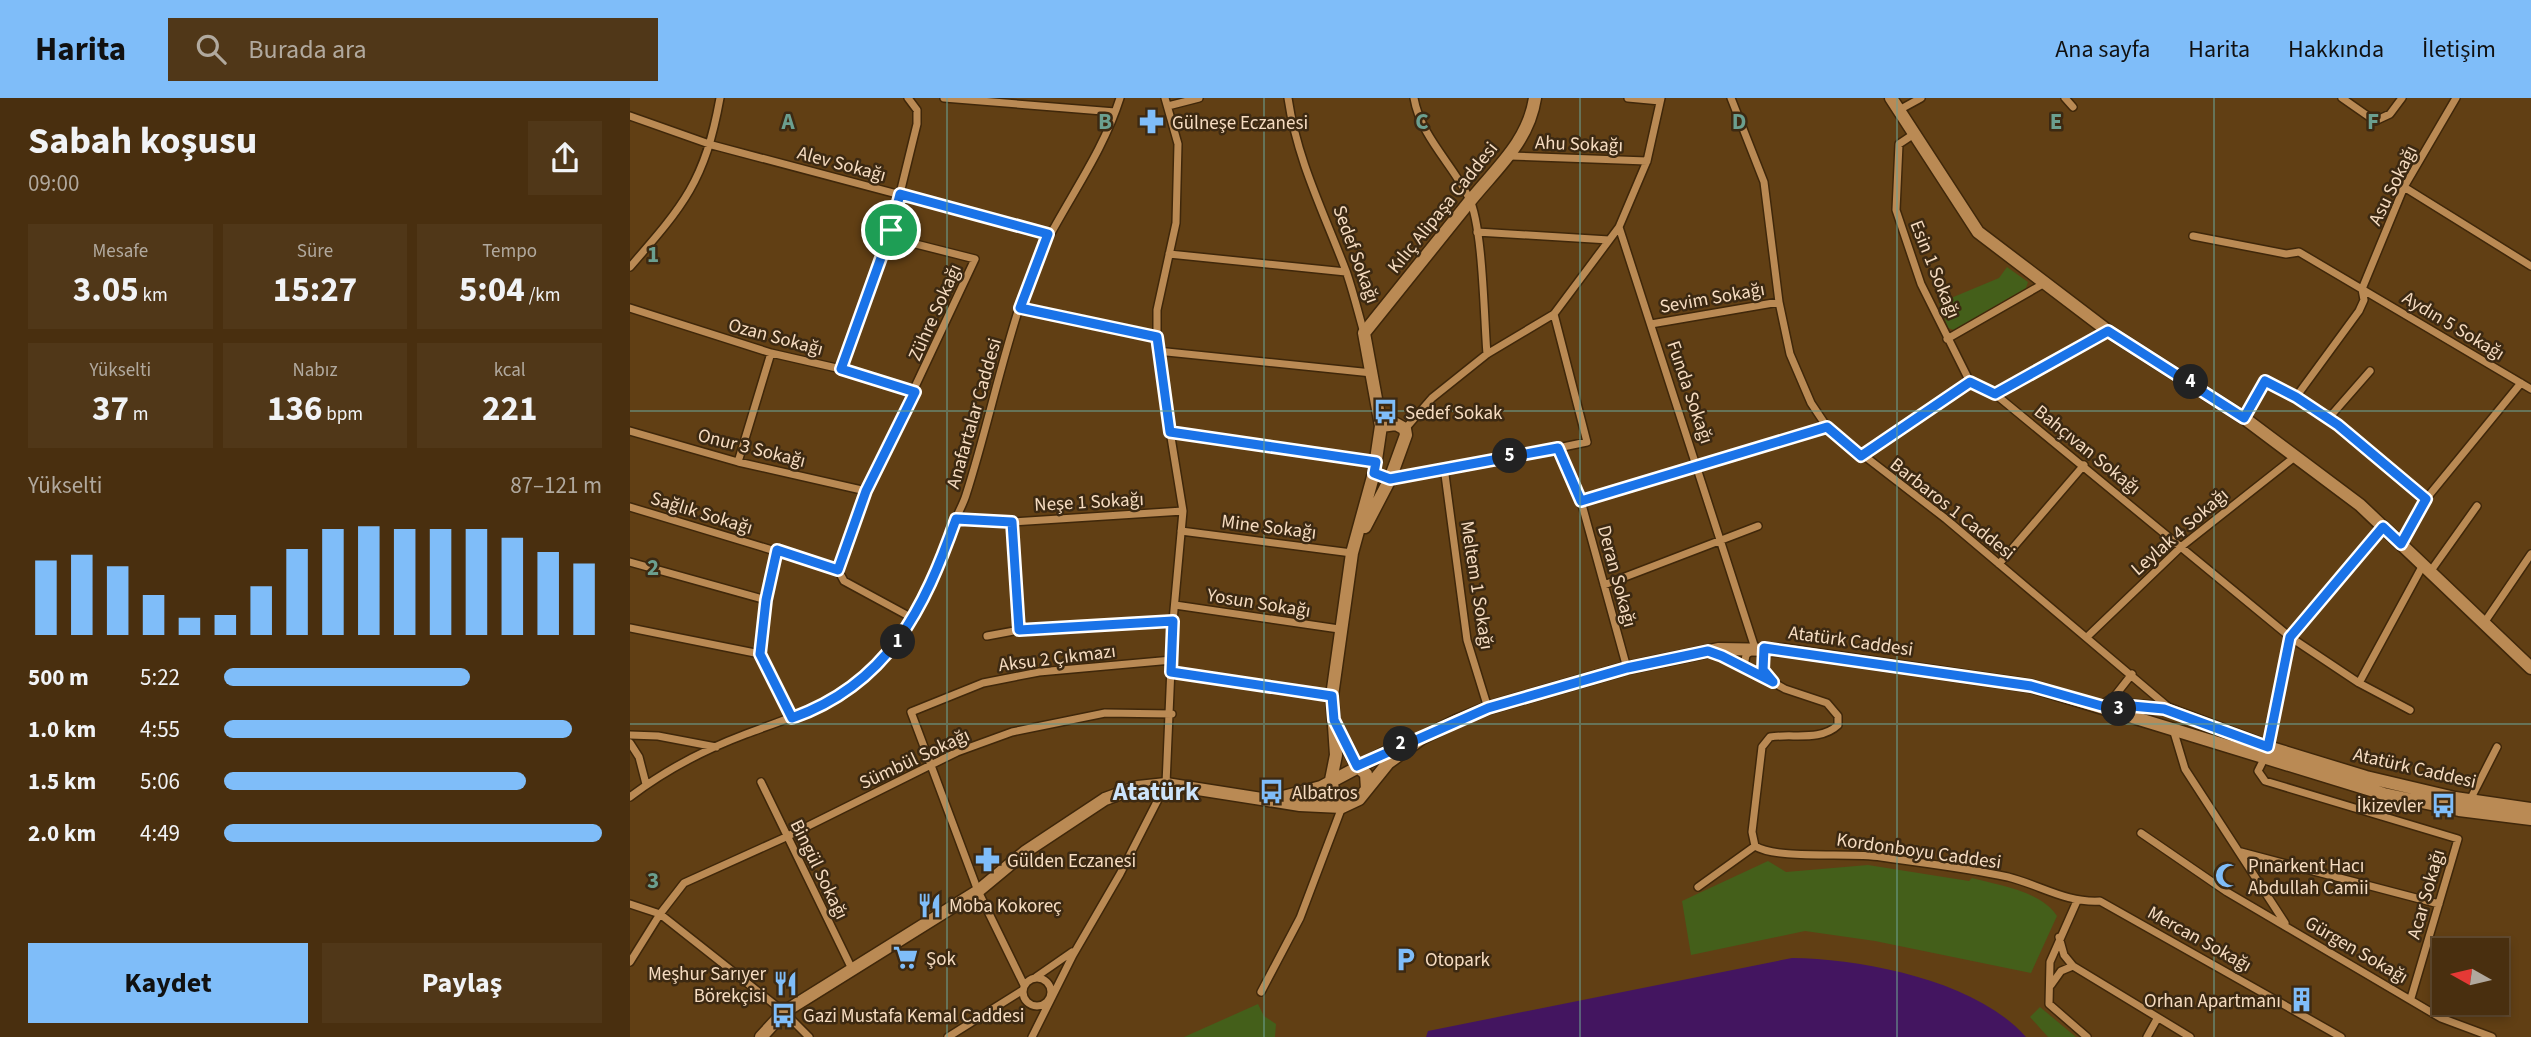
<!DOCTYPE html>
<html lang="tr">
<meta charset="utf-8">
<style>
:root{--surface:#492f0f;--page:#503718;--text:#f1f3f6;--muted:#b1a99e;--line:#614a2f;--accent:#7fbdf9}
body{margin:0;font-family:"Source Sans 3",sans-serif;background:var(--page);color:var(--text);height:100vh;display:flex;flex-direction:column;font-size:26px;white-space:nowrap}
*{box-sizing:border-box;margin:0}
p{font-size:23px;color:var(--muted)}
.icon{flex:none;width:38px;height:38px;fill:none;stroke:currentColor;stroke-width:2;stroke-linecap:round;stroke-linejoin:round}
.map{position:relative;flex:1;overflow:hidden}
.sheet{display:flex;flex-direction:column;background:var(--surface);width:630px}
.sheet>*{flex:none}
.needle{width:46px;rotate:278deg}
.buttons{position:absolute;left:1802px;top:840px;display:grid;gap:14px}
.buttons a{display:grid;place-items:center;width:77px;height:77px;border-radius:0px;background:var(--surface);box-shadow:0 4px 10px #0003,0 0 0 2px var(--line);font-size:35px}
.pin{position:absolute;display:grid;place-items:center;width:60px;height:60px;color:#fff;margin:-30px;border:4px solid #fff;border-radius:50%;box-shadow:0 2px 7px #0007}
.km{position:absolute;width:35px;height:35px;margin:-18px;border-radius:50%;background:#222;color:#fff;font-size:19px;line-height:35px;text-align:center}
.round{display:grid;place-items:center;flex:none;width:74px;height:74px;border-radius:0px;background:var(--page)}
.summary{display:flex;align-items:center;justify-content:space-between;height:119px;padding:0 28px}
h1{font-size:38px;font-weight:700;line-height:52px}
.metrics{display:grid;grid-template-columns:repeat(3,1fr);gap:10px;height:119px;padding:7px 28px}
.metrics div{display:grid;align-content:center;border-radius:0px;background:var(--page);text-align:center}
.metrics b{font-size:35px;font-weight:700}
.metrics small{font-size:19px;font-weight:400}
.metrics p{font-size:19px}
.chart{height:196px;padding:14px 28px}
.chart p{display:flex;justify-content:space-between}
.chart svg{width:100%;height:126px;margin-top:7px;stroke:var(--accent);stroke-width:6}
.action{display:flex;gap:14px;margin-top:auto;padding:14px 28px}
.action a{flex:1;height:80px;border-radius:0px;background:var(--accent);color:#111;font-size:28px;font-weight:700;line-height:80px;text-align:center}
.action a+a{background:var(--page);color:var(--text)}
ul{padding:0 28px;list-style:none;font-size:23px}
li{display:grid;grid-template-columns:112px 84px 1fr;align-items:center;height:52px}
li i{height:18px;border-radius:9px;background:var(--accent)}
header{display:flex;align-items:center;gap:42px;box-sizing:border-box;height:98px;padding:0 35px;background:var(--accent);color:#111}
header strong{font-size:33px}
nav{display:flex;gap:38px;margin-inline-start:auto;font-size:24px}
.search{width:490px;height:63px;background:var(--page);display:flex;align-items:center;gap:18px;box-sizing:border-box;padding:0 24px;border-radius:0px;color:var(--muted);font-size:26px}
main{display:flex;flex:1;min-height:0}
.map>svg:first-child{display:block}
.green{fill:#445f1a}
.water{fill:#431560}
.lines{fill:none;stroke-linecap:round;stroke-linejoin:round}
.street-casing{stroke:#3f270a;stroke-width:10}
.secondary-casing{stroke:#3f270a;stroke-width:15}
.street{stroke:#ba8a54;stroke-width:7}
.secondary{stroke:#ba8a54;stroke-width:12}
.route-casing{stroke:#fff;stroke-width:14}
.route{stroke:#1a73e8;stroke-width:9}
.grid{fill:none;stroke:#6b9f8f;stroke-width:2;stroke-opacity:0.55}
.labels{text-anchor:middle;stroke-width:5;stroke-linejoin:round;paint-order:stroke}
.poi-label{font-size:19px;fill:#f6dcc1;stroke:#3c2912;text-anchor:start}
.street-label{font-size:19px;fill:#f6dcc1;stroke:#3c2912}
.district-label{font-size:26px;font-weight:bold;fill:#cde4fb;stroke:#3c2912}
.grid-label{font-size:23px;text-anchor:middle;font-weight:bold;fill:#6b9f8f;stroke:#3c2912;stroke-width:5;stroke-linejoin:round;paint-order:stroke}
</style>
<header>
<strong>Harita</strong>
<div class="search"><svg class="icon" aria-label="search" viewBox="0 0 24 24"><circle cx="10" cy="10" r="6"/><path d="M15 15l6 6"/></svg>Burada ara</div>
<nav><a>Ana sayfa</a><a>Harita</a><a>Hakkında</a><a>İletişim</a></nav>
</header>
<main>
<section class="sheet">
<div class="summary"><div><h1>Sabah koşusu</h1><p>09:00</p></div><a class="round"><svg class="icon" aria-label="share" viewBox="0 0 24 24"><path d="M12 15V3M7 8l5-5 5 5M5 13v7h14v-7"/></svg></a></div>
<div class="metrics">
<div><p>Mesafe</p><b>3.05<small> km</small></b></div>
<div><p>Süre</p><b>15:27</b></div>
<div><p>Tempo</p><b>5:04<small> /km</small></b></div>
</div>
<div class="metrics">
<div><p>Yükselti</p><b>37<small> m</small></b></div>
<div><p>Nabız</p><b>136<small> bpm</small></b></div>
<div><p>kcal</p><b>221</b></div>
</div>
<div class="chart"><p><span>Yükselti</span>87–121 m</p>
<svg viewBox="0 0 160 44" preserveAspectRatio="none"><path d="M5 44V18M15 44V16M25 44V20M35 44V30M45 44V38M55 44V37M65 44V27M75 44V14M85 44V7M95 44V6M105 44V7M115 44V7M125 44V7M135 44V10M145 44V15M155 44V19"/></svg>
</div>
<ul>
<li><b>500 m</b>5:22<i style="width:65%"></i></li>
<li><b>1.0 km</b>4:55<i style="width:92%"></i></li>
<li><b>1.5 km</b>5:06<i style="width:80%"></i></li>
<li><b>2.0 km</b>4:49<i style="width:100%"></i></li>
</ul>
<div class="action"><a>Kaydet</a><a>Paylaş</a></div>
</section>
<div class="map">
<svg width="1901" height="939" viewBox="0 0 1901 939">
<rect width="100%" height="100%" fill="#613f14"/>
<path class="green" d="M1377,169L1398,184L1396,190L1324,232L1318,230L1309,205L1369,180Z
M1138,763L1156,774L1238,767L1339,783L1342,780C1368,787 1411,793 1427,818L1401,875L1245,843L1175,833L1061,857L1052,803Z
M628,906L634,918L646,926L645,939H554Z
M1410,909L1446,939H1418L1400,919Z"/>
<path class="water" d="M1162,860C1234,861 1347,883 1396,939H796L798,933Z"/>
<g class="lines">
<defs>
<path id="street" d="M314,0L485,14
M658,0C667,62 694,115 716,173C723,193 728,214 734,235
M784,0C790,37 823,67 839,100C853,128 854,221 857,256
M998,0L1030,3
M1101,0L1134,84L1149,204L1160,256L1181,305L1197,329L1316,421L1537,608
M1435,0L1443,9
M1712,0L1745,23L1760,16L1772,0
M538,8L569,0
M1269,12L1291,0
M0,18L82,47L418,136
M1284,36L1269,46L1266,112L1291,186L1340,284
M880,58L1017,63
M1774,89L1901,168
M989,129L1125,550L1116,557L1114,568
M847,134L979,142
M1563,138L1656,156L1669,154L1901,291
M539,156L716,174
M0,169C54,107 75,83 90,0
M1732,191L1774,89L1826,0
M0,210L141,255L211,271L285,294
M390,210L527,239
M924,216L957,344L928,350L951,403L997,570
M1021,226L1149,204
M1317,241L1413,186
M527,253L742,275
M211,271L261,132L287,26V12L278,0
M1340,284L1365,296L1660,539L1729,585L1780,612
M1365,296L1478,233
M1666,299L1729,213L1734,202L1732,191
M1614,320L1635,283L1666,299L1708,327L1796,401L1771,446
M1698,321L1740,273
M775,331L802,300L857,256L924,216L989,129L1017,63L1031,0
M0,333L108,364L236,393
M540,334L746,364
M1231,358L1340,284
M108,364L141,255
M814,369L837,542L858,610
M760,381L928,350
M1796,401L1891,285
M951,403L1197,329
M0,409L208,472L214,483L284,521
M326,421L382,424L553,413
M382,424L389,532
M551,433L722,455
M147,452L136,502L130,556L161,620
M0,464L136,502
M1369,466L1454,367
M208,472L236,393L345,161L258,139
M1800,474L1847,408
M974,487L1128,428
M545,507L709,531
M1854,525L1901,456
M0,530L130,556
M357,538L389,532L543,523
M1458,538L1552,448L1666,358
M1134,550L1133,571L1140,581
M1083,555L1114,568L1155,591L1197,605L1208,618V627C1190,644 1162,635 1140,639L1132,649L1122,734L1125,748
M541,574L702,598
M1729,585L1793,467
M1469,608L1484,599L1502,576
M1543,631L1555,671L1655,825
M0,637L28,638L86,649
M0,645L9,659L16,686
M1638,649L1660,539L1753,429
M1634,661L1628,673L1635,683L1828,741L1781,900
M131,684L222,871
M0,699C34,673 76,651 116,636C159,620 203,607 238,576C283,536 304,482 324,426C327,416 333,407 336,397C358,329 372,257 396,189C420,123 469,67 490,0
M1840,702L1867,649
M1511,735L1597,794L1811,920L1862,939
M1125,748C1147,762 1220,754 1251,759C1293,765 1337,770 1378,779C1410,787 1436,805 1470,803L1711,939
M1611,754L1809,806
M1068,789L1125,748
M1447,803L1420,864L1419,906L1457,939
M0,806L30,816L154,914L179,939
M1429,839L1434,857L1443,868L1560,939
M0,864L30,816L54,785L156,739L327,654L382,634L475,615L542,616
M406,879L442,854
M393 894a14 14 0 1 1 28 0a14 14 0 1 1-28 0Z
M394,887L348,793L281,614L353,585L409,574L542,562
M1421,887L1431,873L1443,868
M631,894L670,820L712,709
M318,939L393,892
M402,939L443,857L490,776L536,686L543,523L553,413L527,253V212L546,125L548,46L535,0
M1517,939L1527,921"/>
<path id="secondary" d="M1261,0L1348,134L1478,233L1614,320L1730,407L1901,570
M735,429L760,381L776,337L775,331L766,326L751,328
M1486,612L1502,608L1534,610L1638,649L1736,679L1825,700L1901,711
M707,629L727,668L736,676L737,691
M649,700L691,689L781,641
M712,709L706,704L701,682L706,657L702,598L722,455L744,375L751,328L734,235C768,193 802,150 836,108C863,73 898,46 905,0
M131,939L154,914L348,793L395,754L475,701L508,689L536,686L670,707L712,709L729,701L758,665L792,640L826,623L858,610L997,570L1089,551L1153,552L1401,588L1754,696L1829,712L1901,721"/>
</defs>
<use href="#street" class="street-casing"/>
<use href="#secondary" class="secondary-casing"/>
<use href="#street" class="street"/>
<use href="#secondary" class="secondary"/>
</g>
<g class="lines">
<defs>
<path id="route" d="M270,96L418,136L390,210L527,239L540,334L746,364L744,375L760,381L928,350L951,403L1197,329L1231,358L1340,284L1365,296L1478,233L1614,320L1635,283L1666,299L1708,327L1796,401L1771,446L1753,429L1660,539L1638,649L1534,611L1502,608L1486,612L1401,588L1134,550L1133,572L1143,584L1092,558L1078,553L1064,556L997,570L858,610L727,668L704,622L702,598L541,574L543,523L389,532L382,424L326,421C294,511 258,586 162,620L130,556L136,502L147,452L208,472L236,393L285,294L211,271L261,132Z"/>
</defs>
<use href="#route" class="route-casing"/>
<use href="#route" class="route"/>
</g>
<path class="grid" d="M317,0V939M634,0V939M950,0V939M1267,0V939M1584,0V939M0,313H1901M0,626H1901"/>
<defs>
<symbol id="pharmacy-bare" viewBox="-9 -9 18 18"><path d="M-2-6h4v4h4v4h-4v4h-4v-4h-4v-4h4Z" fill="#7fbdf9" stroke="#3c2912" stroke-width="2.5" paint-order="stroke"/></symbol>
<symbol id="bus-bare" viewBox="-9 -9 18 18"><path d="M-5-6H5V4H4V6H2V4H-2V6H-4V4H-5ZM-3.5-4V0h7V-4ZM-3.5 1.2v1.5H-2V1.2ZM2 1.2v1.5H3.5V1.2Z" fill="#7fbdf9" stroke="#3c2912" stroke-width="2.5" paint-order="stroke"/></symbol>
<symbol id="mosque-bare" viewBox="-9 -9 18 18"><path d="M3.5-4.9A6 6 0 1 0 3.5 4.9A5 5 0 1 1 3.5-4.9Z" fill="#7fbdf9" stroke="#3c2912" stroke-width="2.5" paint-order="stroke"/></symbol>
<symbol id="restaurant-bare" viewBox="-9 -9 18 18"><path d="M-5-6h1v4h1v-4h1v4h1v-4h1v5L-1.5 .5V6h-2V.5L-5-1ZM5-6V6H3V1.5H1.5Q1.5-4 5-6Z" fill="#7fbdf9" stroke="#3c2912" stroke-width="2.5" paint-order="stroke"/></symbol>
<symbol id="supermarket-bare" viewBox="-9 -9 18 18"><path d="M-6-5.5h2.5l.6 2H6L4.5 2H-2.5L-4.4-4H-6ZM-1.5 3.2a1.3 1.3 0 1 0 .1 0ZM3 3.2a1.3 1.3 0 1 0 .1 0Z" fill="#7fbdf9" stroke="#3c2912" stroke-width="2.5" paint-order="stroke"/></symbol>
<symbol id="parking-bare" viewBox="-9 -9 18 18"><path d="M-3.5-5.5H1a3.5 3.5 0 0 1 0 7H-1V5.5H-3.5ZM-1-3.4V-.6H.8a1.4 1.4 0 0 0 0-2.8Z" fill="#7fbdf9" stroke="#3c2912" stroke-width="2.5" paint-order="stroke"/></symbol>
<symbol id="building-bare" viewBox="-9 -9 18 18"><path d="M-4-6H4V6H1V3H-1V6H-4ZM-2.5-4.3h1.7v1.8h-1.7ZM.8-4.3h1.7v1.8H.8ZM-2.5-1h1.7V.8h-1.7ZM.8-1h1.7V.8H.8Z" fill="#7fbdf9" stroke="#3c2912" stroke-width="2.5" paint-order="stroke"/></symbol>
</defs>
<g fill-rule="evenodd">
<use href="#pharmacy-bare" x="504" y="6" width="35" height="35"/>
<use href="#bus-bare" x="738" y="296" width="35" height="35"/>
<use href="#bus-bare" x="624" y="676" width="35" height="35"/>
<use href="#bus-bare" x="1796" y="690" width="35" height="35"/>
<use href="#pharmacy-bare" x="340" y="744" width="35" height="35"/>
<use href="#mosque-bare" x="1580" y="760" width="35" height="35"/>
<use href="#restaurant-bare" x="282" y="790" width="35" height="35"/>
<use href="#supermarket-bare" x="258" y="842" width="35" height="35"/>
<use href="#parking-bare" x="758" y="844" width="35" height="35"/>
<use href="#restaurant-bare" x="138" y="868" width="35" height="35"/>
<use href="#building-bare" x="1654" y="884" width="35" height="35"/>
<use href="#bus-bare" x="136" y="900" width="35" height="35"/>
</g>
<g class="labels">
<g class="poi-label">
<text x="542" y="31">Gülneşe Eczanesi</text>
<text x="775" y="321">Sedef Sokak</text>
<text x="662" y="701">Albatros</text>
<text x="1793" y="714" text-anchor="end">İkizevler</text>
<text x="377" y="769">Gülden Eczanesi</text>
<text x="1618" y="774">Pınarkent Hacı<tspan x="1618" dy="22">Abdullah Camii</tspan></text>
<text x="319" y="814">Moba Kokoreç</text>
<text x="296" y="867">Şok</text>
<text x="795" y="868">Otopark</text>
<text x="136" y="882" text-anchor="end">Meşhur Sarıyer<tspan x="136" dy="22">Börekçisi</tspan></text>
<text x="1651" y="909" text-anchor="end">Orhan Apartmanı</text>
<text x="173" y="924">Gazi Mustafa Kemal Caddesi</text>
</g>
<g class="street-label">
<text transform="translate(949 45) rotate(2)" y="7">Ahu Sokağı</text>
<text transform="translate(212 65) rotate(15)" y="7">Alev Sokağı</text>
<text transform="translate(1762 87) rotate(-64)" y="7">Asu Sokağı</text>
<text transform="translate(812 109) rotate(-51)" y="7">Kılıç Alipaşa Caddesi</text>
<text transform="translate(727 156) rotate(70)" y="7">Sedef Sokağı</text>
<text transform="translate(1306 171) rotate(68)" y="7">Esin 1 Sokağı</text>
<text transform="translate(1082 199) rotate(-10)" y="7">Sevim Sokağı</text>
<text transform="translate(304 214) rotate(-66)" y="7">Zühre Sokağı</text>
<text transform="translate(1824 227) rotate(31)" y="7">Aydın 5 Sokağı</text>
<text transform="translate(146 238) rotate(15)" y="7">Ozan Sokağı</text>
<text transform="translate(1061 294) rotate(71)" y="7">Funda Sokağı</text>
<text transform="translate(343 315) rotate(-74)" y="7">Anafartalar Caddesi</text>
<text transform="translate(122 349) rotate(14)" y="7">Onur 3 Sokağı</text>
<text transform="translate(1458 351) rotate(39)" y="7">Bahçıvan Sokağı</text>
<text transform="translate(459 403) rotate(-3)" y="7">Neşe 1 Sokağı</text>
<text transform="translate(1323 410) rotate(38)" y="7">Barbaros 1 Caddesi</text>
<text transform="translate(72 414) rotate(17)" y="7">Sağlık Sokağı</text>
<text transform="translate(639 428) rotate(7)" y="7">Mine Sokağı</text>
<text transform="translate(1549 433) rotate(-41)" y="7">Leylak 4 Sokağı</text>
<text transform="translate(988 478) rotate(75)" y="7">Deran Sokağı</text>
<text transform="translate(848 487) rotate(81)" y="7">Meltem 1 Sokağı</text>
<text transform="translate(629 504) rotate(9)" y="7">Yosun Sokağı</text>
<text transform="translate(1221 542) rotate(8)" y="7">Atatürk Caddesi</text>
<text transform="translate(427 559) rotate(-7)" y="7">Aksu 2 Çıkmazı</text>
<text transform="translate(284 660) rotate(-25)" y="7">Sümbül Sokağı</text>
<text transform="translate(1785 669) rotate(13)" y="7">Atatürk Caddesi</text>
<text transform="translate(1289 752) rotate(8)" y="7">Kordonboyu Caddesi</text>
<text transform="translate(190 771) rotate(64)" y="7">Bingül Sokağı</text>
<text transform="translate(1795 796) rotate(-74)" y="7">Acar Sokağı</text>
<text transform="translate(1570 840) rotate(29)" y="7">Mercan Sokağı</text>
<text transform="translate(1727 851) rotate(30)" y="7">Gürgen Sokağı</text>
</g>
<g class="district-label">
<text x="526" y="702">Atatürk</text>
</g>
</g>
<g class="grid-label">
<text x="158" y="31">A</text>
<text x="475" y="31">B</text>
<text x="792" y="31">C</text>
<text x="1109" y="31">D</text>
<text x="1426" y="31">E</text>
<text x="1743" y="31">F</text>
<text x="23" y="164">1</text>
<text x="23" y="477">2</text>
<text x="23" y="790">3</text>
</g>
</svg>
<div class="buttons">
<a><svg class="needle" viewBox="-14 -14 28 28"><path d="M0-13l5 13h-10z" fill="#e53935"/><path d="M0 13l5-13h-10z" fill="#b1a99e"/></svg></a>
</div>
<div class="pin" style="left:261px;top:132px;background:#1e9e55"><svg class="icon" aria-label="arrive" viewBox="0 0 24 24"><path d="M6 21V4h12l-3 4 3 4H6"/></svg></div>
<b class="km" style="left:268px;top:544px">1</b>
<b class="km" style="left:771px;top:646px">2</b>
<b class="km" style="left:1489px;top:611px">3</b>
<b class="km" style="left:1561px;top:284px">4</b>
<b class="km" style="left:880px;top:358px">5</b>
</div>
</main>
